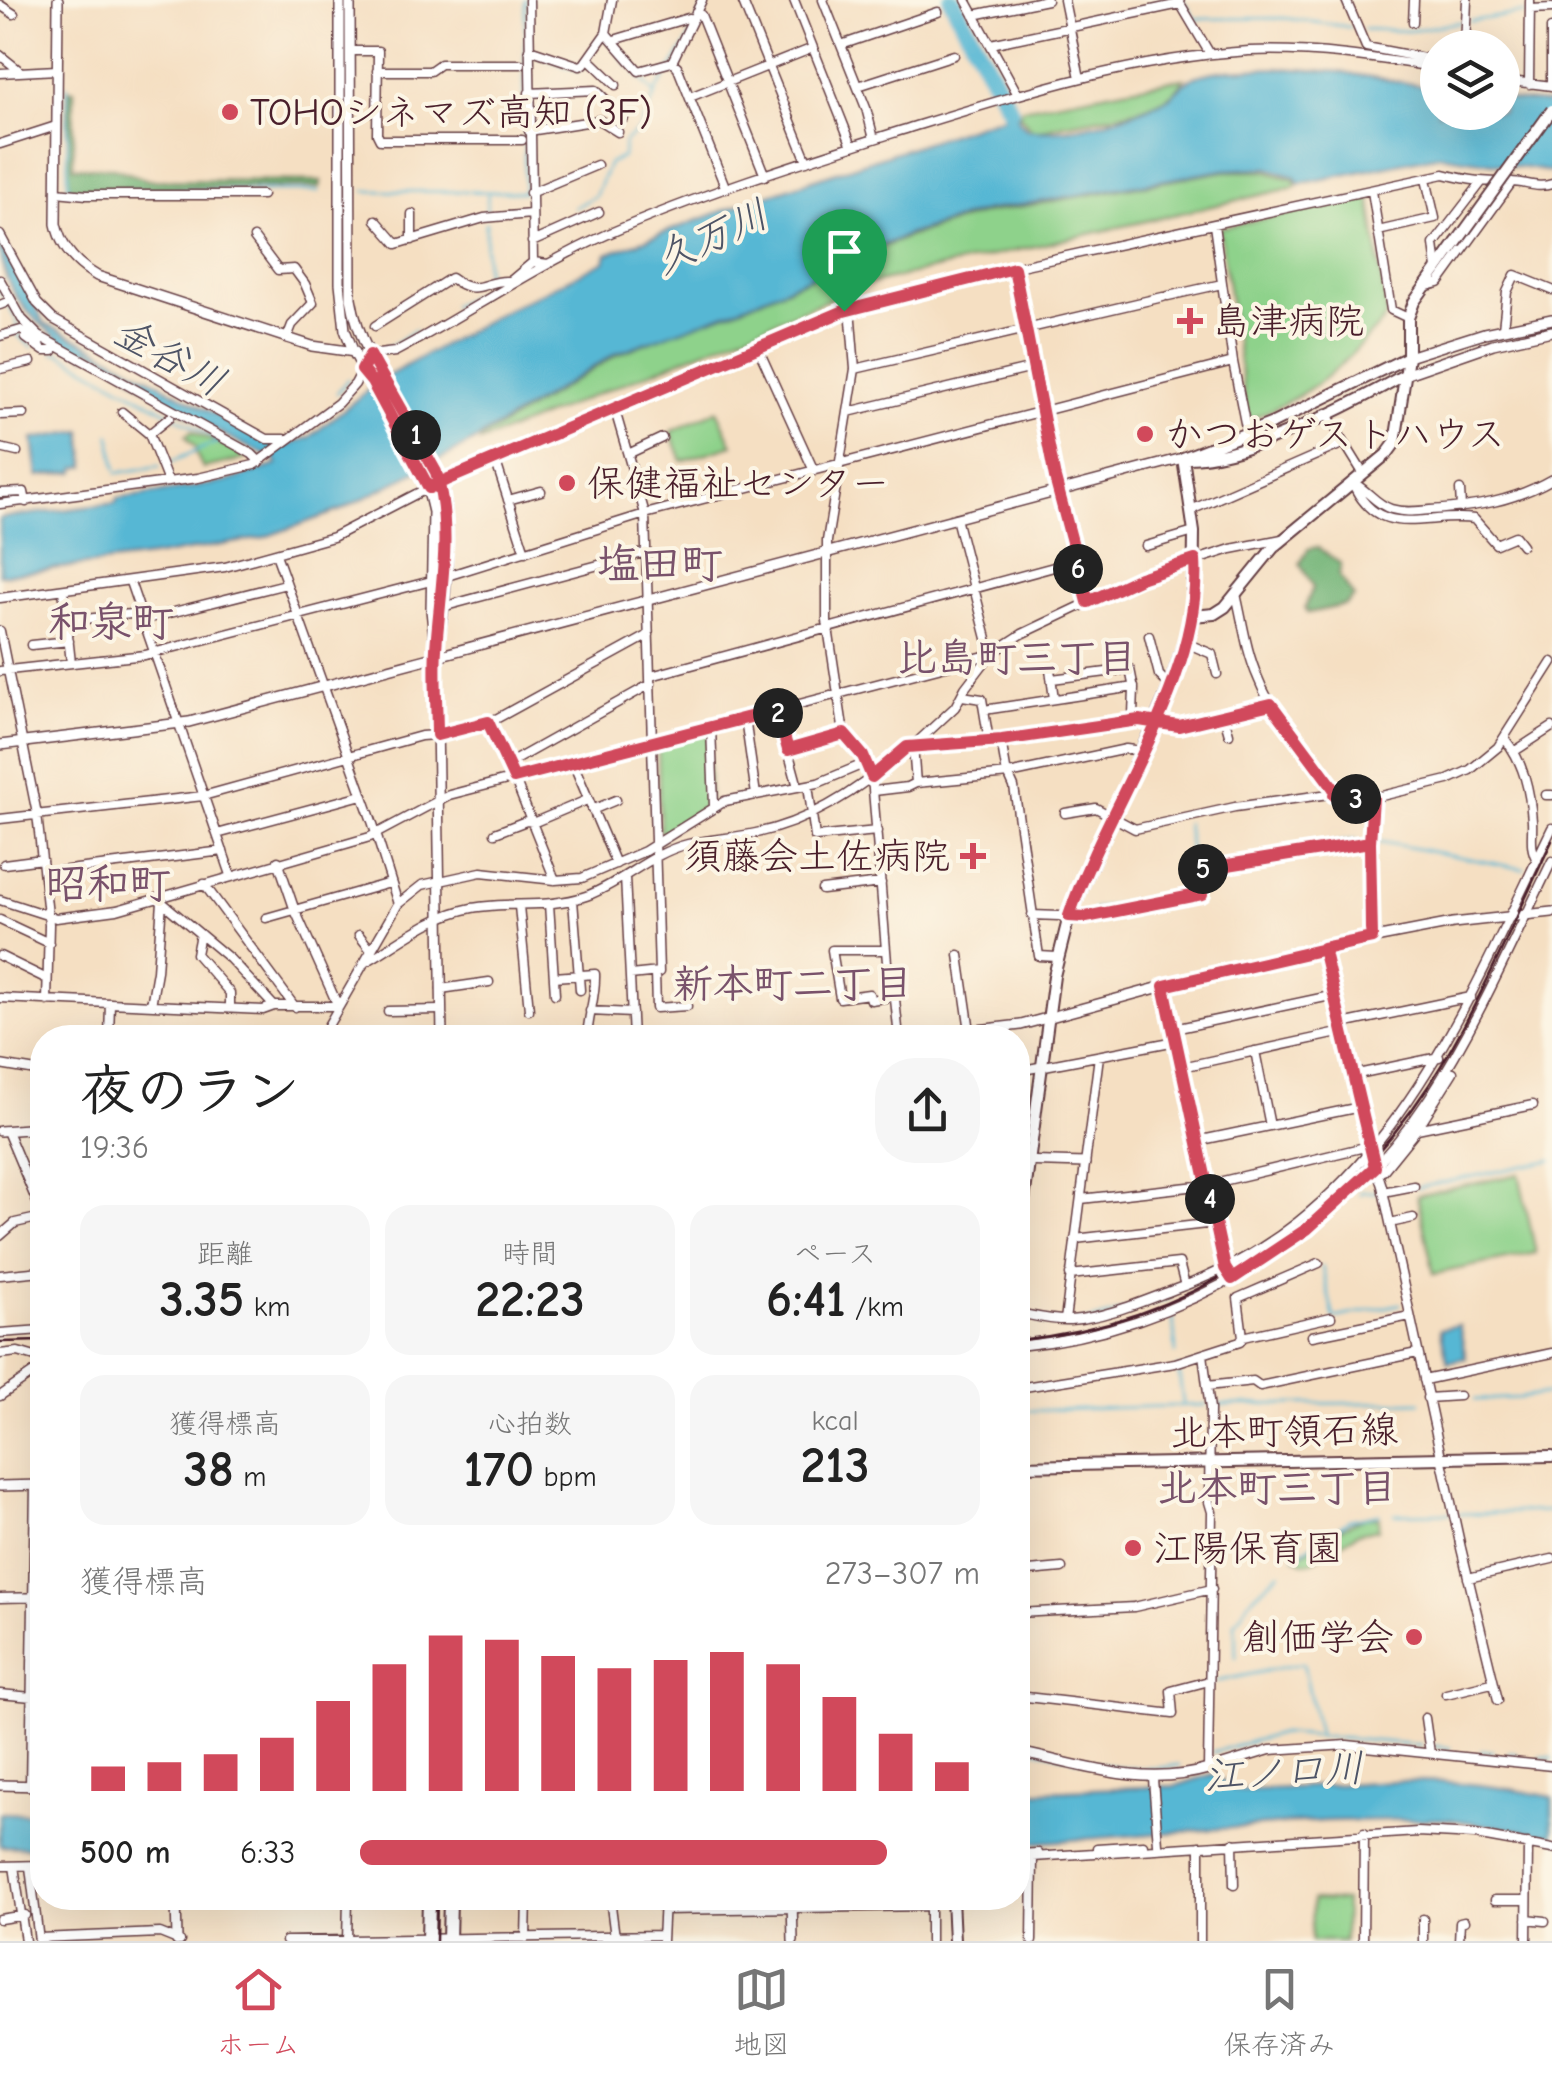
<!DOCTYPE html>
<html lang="ja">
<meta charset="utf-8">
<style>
:root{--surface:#fff;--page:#f6f6f6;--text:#222;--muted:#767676;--line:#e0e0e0;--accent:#d1495b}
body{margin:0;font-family:"Comic Neue","Klee One",sans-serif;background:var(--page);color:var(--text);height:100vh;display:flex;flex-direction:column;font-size:38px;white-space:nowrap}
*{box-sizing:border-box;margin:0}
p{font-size:32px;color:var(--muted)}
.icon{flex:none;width:55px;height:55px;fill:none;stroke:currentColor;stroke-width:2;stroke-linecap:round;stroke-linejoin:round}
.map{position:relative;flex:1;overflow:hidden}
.panel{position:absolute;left:30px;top:1025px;width:1000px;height:885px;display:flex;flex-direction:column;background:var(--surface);border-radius:40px;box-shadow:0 10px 40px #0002}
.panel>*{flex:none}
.tools{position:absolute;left:1420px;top:30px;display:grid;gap:20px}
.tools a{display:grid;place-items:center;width:100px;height:100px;border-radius:50%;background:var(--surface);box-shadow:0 10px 40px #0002;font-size:50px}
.pin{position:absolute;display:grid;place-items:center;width:85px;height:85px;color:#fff;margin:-102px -42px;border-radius:50% 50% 50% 0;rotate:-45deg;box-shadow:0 0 10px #0007}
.pin .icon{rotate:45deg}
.km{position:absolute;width:50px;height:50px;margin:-25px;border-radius:50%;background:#222;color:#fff;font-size:28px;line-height:50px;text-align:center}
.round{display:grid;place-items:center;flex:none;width:105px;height:105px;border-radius:40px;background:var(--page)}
.head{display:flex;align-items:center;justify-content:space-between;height:170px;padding:0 50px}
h1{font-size:55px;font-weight:800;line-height:75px}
.metrics{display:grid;grid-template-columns:repeat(3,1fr);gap:15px;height:170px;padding:10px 50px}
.metrics div{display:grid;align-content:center;border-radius:25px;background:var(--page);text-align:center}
.metrics b{font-size:50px;font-weight:800}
.metrics small{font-size:28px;font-weight:400}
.metrics p{font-size:28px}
.chart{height:280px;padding:20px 50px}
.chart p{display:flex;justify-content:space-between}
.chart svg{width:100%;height:180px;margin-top:10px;stroke:var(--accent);stroke-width:6}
ul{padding:0 50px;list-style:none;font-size:32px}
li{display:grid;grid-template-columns:160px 120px 1fr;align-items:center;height:75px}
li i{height:25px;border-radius:12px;background:var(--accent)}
.tab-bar{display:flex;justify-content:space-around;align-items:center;height:140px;border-top:2px solid var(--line);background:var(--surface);font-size:28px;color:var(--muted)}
.tab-bar a{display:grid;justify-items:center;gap:5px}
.tab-bar .on{color:var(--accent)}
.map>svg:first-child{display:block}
.green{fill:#8ed28b;stroke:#6c785b;stroke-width:2.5}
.forest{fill:#72b477;stroke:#5e6a51;stroke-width:2.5}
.water{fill:#56b7d4;stroke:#506b80;stroke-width:2.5}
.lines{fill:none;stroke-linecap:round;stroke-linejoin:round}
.stream{stroke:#56b7d4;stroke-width:2.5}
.river{stroke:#56b7d4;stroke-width:18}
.minor-casing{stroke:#643c42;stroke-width:11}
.tertiary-casing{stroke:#643c42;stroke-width:12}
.secondary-casing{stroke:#643c42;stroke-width:14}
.trunk-casing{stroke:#643c42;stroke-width:16}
.minor{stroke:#fff;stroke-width:8}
.tertiary{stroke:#fff;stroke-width:9}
.secondary{stroke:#fff;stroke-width:10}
.trunk{stroke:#fff;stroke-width:12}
.tram{stroke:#4a1f2b;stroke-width:2.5}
.rail{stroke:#4a1f2b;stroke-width:2.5}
.secondary-bridge-casing{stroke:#643c42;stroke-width:14;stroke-linecap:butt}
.secondary-bridge{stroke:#fff;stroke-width:10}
.route-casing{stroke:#fff;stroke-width:20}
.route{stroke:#d1495b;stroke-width:12}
.poi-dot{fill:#d1495b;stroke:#fcf5e5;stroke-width:4}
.labels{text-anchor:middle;stroke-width:8;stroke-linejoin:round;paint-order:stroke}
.poi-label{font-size:38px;fill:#4a1f2b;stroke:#fcf5e5;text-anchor:start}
.street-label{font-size:38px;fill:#4a1f2b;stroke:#fcf5e5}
.water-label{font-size:40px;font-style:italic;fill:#4e5466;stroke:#fcf5e5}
.neighbourhood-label{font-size:40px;font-weight:bold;fill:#79526b;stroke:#fcf5e5}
.quarter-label{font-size:42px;font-weight:bold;fill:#79526b;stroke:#fcf5e5}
</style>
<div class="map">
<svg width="1552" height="1941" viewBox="0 0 1552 1941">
<rect width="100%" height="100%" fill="#fcf5e5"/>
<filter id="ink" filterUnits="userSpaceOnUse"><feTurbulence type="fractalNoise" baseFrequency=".01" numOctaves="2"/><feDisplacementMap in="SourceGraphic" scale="20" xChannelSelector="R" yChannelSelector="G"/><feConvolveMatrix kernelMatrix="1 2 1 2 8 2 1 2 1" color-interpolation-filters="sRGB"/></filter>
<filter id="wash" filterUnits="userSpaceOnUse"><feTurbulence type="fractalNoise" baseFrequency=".0048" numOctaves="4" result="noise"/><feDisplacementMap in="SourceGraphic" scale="40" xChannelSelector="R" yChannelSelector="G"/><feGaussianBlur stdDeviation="2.25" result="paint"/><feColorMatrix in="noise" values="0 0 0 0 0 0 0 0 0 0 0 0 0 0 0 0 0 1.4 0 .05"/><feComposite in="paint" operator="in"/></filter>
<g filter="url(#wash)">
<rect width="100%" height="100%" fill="#f5dfc2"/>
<path class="green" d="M1184,78C1168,120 1068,116 1034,133L1019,114L1022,108Z
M1225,171H1265L1295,180L1296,187L864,285L480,442V439L616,355L683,328L733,311L907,237L984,213Z
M1370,196L1387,316C1342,368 1313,394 1248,420L1219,228Z
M717,410L733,445L682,461L671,432Z
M191,431L245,455V459L203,468L195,452L197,450L186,436Z
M706,733L709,736V804L664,834L660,833L658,750L662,744Z
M1519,1174L1536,1253L1434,1274L1417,1196Z
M1365,1517H1379L1378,1529L1358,1533L1311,1562L1304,1563L1296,1558L1334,1531Z
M1312,1900L1345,1901L1344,1941H1311Z"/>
<path class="forest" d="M69,90H74L73,167L114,168L148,180L321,181L320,187L68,188Z
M1317,547L1341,564L1339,576L1354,597L1346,605L1308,613L1305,608L1313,587L1300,564L1308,549Z"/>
<path class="water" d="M1279,68L1340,72L1437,88L1438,112H1502L1503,99L1552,104V172L1440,155L1299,184L1295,177L1267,168L1224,170L984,211L907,235L732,311L615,354L469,444L341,510L262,538L151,557L0,575V518L116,503L117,499L225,482L277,465L275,458C247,450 177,409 152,392C132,377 112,360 88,349L87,357C44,332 0,297 0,243L45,324L94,347L263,441L287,446L310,437L379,381L498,314L605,261L607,254L744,203L1007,115L999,93L1005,90L1020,122L1027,129C1071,135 1125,118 1164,100C1176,95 1182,81 1194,77C1221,68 1251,69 1279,68Z
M82,431L86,466L76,468V472L38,476L33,439Z
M1459,1325L1466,1358L1448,1362L1440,1329Z
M1213,1774L1235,1790C1289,1790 1343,1783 1398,1781C1449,1780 1501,1786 1552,1797V1835L1447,1819L1325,1821L1018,1844V1792L1176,1786Z
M0,1813L42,1814V1848L0,1846Z"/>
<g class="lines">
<path class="stream" d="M1182,0L1195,19L1284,18L1350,27
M1470,21L1525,13
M1363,29L1408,31L1460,22
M608,39L630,67
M539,56L579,71
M636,73L654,93
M67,86L68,190
M81,191H319
M365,191L524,192L525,0
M574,208L595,196L609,163L623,157L624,142L640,130L657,90L685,47L708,0
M486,215L488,193
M485,284L486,223
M0,289L17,322L19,336L32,347
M452,306L479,293
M385,350L415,330
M53,353H59L220,441L166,464
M337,393L348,379
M110,435L116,468
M117,473L159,466
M1186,823L1192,866
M1376,841L1524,869
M1275,854L1356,840
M1093,910L1196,889L1192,867L1198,866
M1417,1188L1552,1160
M1360,1194V1192H1376
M1322,1267L1334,1318L1400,1304
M1173,1316L1176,1353
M1038,1322L1069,1327L1170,1298
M1178,1367L1183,1403
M1475,1400L1520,1398L1552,1393
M1218,1405L1420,1402
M1018,1411L1206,1405
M1394,1514L1449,1513
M1458,1514L1552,1511
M1295,1556L1349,1520L1379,1514
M1236,1657L1235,1623L1250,1600L1280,1572
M1214,1682L1303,1663L1318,1733
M41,1704H42
M1018,1745C1072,1756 1123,1777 1179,1765
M1434,1746L1450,1748
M1481,1751L1493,1752
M1213,1752L1282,1733L1421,1745
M1509,1753L1517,1754
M1541,1757L1552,1758"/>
<path class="river" d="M952,0L1010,110"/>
</g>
</g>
<g filter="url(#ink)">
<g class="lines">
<defs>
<path id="minor" d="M529,0L533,262
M742,0L807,161
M794,0L813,48
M823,0L866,108L874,139
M966,0L1017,93
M1064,0L1080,78
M1178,0L1210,54
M1346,0L1366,47L1424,58L1427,67
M0,5L14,14
M1530,9L1552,8
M701,15L765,176
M974,15L1047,0
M1413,22L1414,0
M1551,28V86
M606,33L639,71L672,62L702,0
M614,40L688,18L693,19
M991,44L1180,4
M841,45L938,12
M1465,48L1467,0
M529,49L580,66L584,64L606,33L612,0
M350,51H378L377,134L380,140H522
M0,55L20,71
M589,59L616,85
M672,62L677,66L726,189
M377,71H430L440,64H521
M0,73L57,70
M1502,80L1552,86
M1529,84L1530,0
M858,86L954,55
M529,93L596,90L624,118
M690,97L813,48L852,146
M529,131L599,120L618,132
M0,144L56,126
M1372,191L1391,310L1408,318
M56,192L87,195H262
M530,193L597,165
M376,220L397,244L484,218L531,214
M1214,225L1233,362L1247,433
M1378,231L1435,218L1426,179
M0,235L37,303L53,319L267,439H285
M254,238L278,270L294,269L305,284L313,303L292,325L287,338
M412,240V214
M532,242L599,212
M1014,268L1055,478L1088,602
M1437,268L1434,244L1481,183
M0,280L22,319L39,336L252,454L260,462
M508,283L533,262L548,264
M1424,287L1439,283L1512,182
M1168,296L1222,284
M0,305L5,303
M850,308L855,369L827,541V621L844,734L863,756L872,777L889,987L895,999L899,1038
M375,326L451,278C478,298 483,280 508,281
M1503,328L1507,292L1515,275L1552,290
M0,336L21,330L41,341
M26,338L44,351H53
M757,346L814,471
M0,369L31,362
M855,369L1163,297
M614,407L645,514L659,972L630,975
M122,412L149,434L168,482
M848,412L1033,368
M1326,413L1363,473
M0,415L24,414
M149,434L169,418
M0,448L17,452
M628,454L662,438
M495,459L525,552
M1352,482C1367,489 1375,504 1391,509C1404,513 1417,511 1430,510C1475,507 1512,502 1552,479
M1352,482C1379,543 1426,512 1474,519L1496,544L1515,536L1522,545
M1460,490L1461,508
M0,493L24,492L26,502
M508,500L541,491
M0,504L198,478L254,465L338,403L355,384L370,355L395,352C467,314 534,267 608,234C705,192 808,160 909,128C1019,94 1132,58 1249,51C1312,48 1376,58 1438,68
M1191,510L1344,443
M956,518L991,654
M1146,546L1194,532
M276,554L373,824L398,904
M130,582L231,875
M63,590L71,663
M1236,594C1243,623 1246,651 1258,678C1274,719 1309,754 1335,789L1334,795
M0,598L225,567L333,537L416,494L542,437L856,306L1016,267L1444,174C1471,181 1483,182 1511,182C1526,182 1537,189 1552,184
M442,607L647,552
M142,620L286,584
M67,621L140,613
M0,631L37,814L49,924L47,1001
M1149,636L1159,675L1170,686
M1186,643L1212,654L1217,674
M31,645L69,641
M1050,669L1054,699
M0,671L145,655L431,581L645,514L1233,362
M651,676L1076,561
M1052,679L1130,669L1134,689L1133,715L1139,720
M962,696L982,699L989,741L1001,740
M777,710L798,787
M984,710L1134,687
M1224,716L1229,734
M745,718L756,795
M488,722L517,785L555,880
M711,727L714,806
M1505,739C1524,763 1530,791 1532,821C1533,835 1529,847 1537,860
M788,750L844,734
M1515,751L1552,727
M573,763L616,864
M506,765L651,684
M916,783L913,746L989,741
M808,785L815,837L877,831
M874,791L908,787L916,783L1009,774L1126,749L1142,751
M1546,795H1552
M592,810L616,800
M1065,813L1096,808L1135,829L1235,807L1329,794L1358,800L1373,798L1448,780L1470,770L1498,747L1552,662
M0,819L203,796L421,736L449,734L494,720L649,635
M495,833L526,821L535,822L587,800
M217,834L362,795
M278,861L294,908L338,1006
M4,864L42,859
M44,873L223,851
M625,877L633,1038
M204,884L295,1007
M822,890L881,883
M157,898L230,959L274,1006
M0,900L56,918L117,910L370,837L449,795L988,655
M573,900L580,990
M549,904L555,994
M519,906L529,1010
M1032,915L1086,917L1202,894L1197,870L1370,842
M266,918L390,883
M0,920L49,943
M200,934L196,954L230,993V1008
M359,935L370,949
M1371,938L1373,798
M1323,948L1369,1146L1382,1186L1461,1548L1498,1700
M886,950H832L840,998L869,994L871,1000L890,997L892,993
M959,955L970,1031
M0,956L47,979
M1057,957L1039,956L1014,787L1006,769L1001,740L1139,720L1179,725L1271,704
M364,963C399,943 430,916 472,908C510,901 548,909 586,896C622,883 651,853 688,844C710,839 733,838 756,833C813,821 865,786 907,747L913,746L955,707L965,688L991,654L1022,634L1140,578L1231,549L1282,539
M655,973L656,1008L687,1006
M554,977L595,974C596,996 588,1016 587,1038
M1164,986L1225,1268L1232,1279
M441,989L489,982
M0,998L263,1010L274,1006H338
M151,1005L157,971L162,902
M388,1011L441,1010
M590,1011L632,1013
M1342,1024L1471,997
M1174,1029L1335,995
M109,1038L110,1003
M321,1038L398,904L422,885L481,872L555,880L582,878L645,851L725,801L818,783L866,763
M1255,1051L1270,1126
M0,1065L42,1072
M1182,1067L1343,1032
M1018,1071L1176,1041
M1353,1075L1439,1057
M1417,1129L1453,1072
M7,1131L42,1214
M1197,1141L1360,1107
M1377,1171H1383L1417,1129L1533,1105
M1383,1192L1414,1186
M1081,1199L1206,1185L1369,1146
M1390,1223L1413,1218
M0,1236L15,1223L42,1217
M1075,1239L1215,1223
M0,1275L42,1271
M1070,1275L1179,1263L1185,1286
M1018,1313C1034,1316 1053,1321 1070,1320C1104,1318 1141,1302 1173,1290C1385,1216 1462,1013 1552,828
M1065,1320L1099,1056
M0,1333L42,1330
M1312,1336L1410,1316
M1243,1337L1331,1317
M1018,1346C1182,1330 1338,1236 1429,1098C1477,1024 1513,941 1552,861
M0,1354L18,1352L42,1359
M1203,1354L1210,1409L1209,1502L1212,1512L1208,1769L1270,1750L1347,1745L1552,1766
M1424,1380L1552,1353
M1207,1386L1253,1381L1260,1386L1417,1353
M1018,1388L1175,1363L1240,1342L1243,1337L1238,1298L1319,1263
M0,1396L42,1367
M1427,1398L1459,1396
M1018,1572L1062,1568
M1468,1578L1552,1559
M0,1598L42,1597
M1018,1613L1134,1607L1212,1589
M0,1694L42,1698
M1446,1694L1492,1683
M1018,1696L1173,1714L1171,1691L1209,1681
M1425,1718L1430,1753
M1153,1779L1158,1844
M30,1786L35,1485
M1233,1843L1234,1885
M1097,1848L1143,1845
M1018,1854L1038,1853
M1033,1857L1418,1832L1475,1835L1552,1849
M0,1866L42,1865
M14,1866L25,1941
M30,1867L39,1941
M610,1898L615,1937
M1495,1900H1527
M663,1910L930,1906
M0,1919L25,1915
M1527,1919L1545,1921
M39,1938L160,1933L180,1941
M526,1938L527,1898
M286,1941L662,1935
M347,1941L348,1898
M662,1941L664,1898
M930,1941V1898
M1032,1941L1033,1856
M1200,1941V1846
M1363,1941L1364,1833
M1423,1941V1919
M1459,1941L1460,1922L1464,1921
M1527,1941L1528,1844"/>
<path id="tertiary" d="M58,0L56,224C61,248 76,264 97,276L312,346L355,352
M340,0V283L345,330L354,353L425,479L433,512L431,610L436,656L442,1038
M350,0L351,298C361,361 408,412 435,469C453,508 448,602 437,643
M1408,357L1484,333L1552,319
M1404,375L1493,344L1552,331
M0,745L189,722L1183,458
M907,1038L1021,1025L1164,986L1323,948L1453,923L1552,912
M0,1131L42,1128
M1018,1161L1085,1163
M0,1486L42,1485
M1018,1752C1082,1765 1143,1788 1208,1769
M0,1785L42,1786
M176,1898L177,1941
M792,1898L793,1941"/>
<path id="secondary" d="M1183,458L1273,423L1408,357
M1189,458C1252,457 1347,407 1404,375
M1193,616L1214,614L1225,607L1273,548L1387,454L1395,443L1408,357V318L1414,302L1456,243
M1018,1245L1054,976L1069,916L1170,686L1193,616L1194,532L1183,458
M1018,1466L1552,1456
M952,1898L954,1941"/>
<path id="trunk" d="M428,1941L429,1898
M449,1941L450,1898"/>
</defs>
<use href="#minor" class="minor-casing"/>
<use href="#tertiary" class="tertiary-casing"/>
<use href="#secondary" class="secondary-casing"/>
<use href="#trunk" class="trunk-casing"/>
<use href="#minor" class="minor"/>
<use href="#tertiary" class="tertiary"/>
<use href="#secondary" class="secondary"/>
<use href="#trunk" class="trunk"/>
<path class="tram" d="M436,1941L437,1898"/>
<path class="rail" d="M1018,1340C1185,1324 1338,1224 1429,1085C1478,1009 1513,923 1552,841
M0,1342L42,1341"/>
<defs>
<path id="secondary-bridge" d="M1456,243L1552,110"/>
</defs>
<use href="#secondary-bridge" class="secondary-bridge-casing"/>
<use href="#secondary-bridge" class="secondary-bridge"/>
</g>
</g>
<g class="lines" filter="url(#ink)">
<defs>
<path id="route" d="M844,311L446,480L429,488L372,382L362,370L370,355L436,472C453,533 440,588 436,649C434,677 437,706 437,735L488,722L514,778L777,710L788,750L844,734L863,756L872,777L907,747L1002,740L1139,720L1179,726L1271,704L1335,790L1334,795L1358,800L1373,798L1370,842L1372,938L1323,948L1375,1167L1307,1229L1232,1279L1225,1268L1164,986L1372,938L1371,929L1370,842L1197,870L1202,894L1086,917L1069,916C1106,805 1203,678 1195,560L1140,578L1088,602L1055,478L1014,268L844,311"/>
</defs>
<use href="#route" class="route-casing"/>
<use href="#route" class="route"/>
</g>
<g class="poi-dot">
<circle cx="230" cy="112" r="10"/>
<path d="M1185 306h10v10h10v10h-10v10h-10v-10h-10v-10h10z"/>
<circle cx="1145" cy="434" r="10"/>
<circle cx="567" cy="483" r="10"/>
<path d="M968 841h10v10h10v10h-10v10h-10v-10h-10v-10h10z"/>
<circle cx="1133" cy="1548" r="10"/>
<circle cx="1414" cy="1637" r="10"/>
</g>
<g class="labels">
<g class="poi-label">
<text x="250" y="125">TOHOシネマズ高知 (3F)</text>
<text x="1212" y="334">島津病院</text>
<text x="1165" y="447">かつおゲストハウス</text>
<text x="587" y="496">保健福祉センター</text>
<text x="950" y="869" text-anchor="end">須藤会土佐病院</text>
<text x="1153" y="1561">江陽保育園</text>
<text x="1394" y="1650" text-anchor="end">創価学会</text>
</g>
<g class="street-label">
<text transform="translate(1284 1431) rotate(-1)" y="13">北本町領石線</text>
</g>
<g class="water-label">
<text transform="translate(711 236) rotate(-25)" y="14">久万川</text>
<text transform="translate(170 356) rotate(29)" y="14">金谷川</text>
<text transform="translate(1284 1771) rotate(-3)" y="14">江ノ口川</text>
</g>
<g class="neighbourhood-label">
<text x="1017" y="671">比島町三丁目</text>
<text x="793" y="997">新本町二丁目</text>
<text x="1277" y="1501">北本町三丁目</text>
</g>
<g class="quarter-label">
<text x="660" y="578">塩田町</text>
<text x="111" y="636">和泉町</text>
<text x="108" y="898">昭和町</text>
</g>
</g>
</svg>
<div class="tools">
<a><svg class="icon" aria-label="layers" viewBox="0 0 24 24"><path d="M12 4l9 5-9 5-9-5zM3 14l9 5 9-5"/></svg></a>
</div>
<div class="pin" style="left:844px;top:311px;background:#1e9e55"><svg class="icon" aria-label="arrive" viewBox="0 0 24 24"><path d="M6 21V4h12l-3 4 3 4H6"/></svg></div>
<b class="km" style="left:416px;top:435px">1</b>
<b class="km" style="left:778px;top:713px">2</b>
<b class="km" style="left:1356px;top:799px">3</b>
<b class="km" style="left:1210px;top:1199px">4</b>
<b class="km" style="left:1203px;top:869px">5</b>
<b class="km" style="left:1078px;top:569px">6</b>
<section class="panel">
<div class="head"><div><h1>夜のラン</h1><p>19:36</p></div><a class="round"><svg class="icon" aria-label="share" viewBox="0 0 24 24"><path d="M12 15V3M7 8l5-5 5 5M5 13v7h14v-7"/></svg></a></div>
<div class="metrics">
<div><p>距離</p><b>3.35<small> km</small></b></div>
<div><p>時間</p><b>22:23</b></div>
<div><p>ペース</p><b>6:41<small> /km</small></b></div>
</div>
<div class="metrics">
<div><p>獲得標高</p><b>38<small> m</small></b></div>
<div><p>心拍数</p><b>170<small> bpm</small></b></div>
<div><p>kcal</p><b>213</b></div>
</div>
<div class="chart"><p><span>獲得標高</span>273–307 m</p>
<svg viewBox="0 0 160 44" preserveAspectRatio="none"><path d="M5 44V38M15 44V37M25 44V35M35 44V31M45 44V22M55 44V13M65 44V6M75 44V7M85 44V11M95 44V14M105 44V12M115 44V10M125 44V13M135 44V21M145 44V30M155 44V37"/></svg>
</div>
<ul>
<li><b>500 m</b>6:33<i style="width:85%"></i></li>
</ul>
</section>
</div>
<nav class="tab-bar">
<a class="on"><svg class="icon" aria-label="home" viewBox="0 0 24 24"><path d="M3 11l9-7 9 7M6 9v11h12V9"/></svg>ホーム</a>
<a><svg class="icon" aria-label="map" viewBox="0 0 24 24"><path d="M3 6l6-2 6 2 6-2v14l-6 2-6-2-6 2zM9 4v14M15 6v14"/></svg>地図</a>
<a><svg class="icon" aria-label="saved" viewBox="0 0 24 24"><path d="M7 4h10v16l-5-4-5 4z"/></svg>保存済み</a>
</nav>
